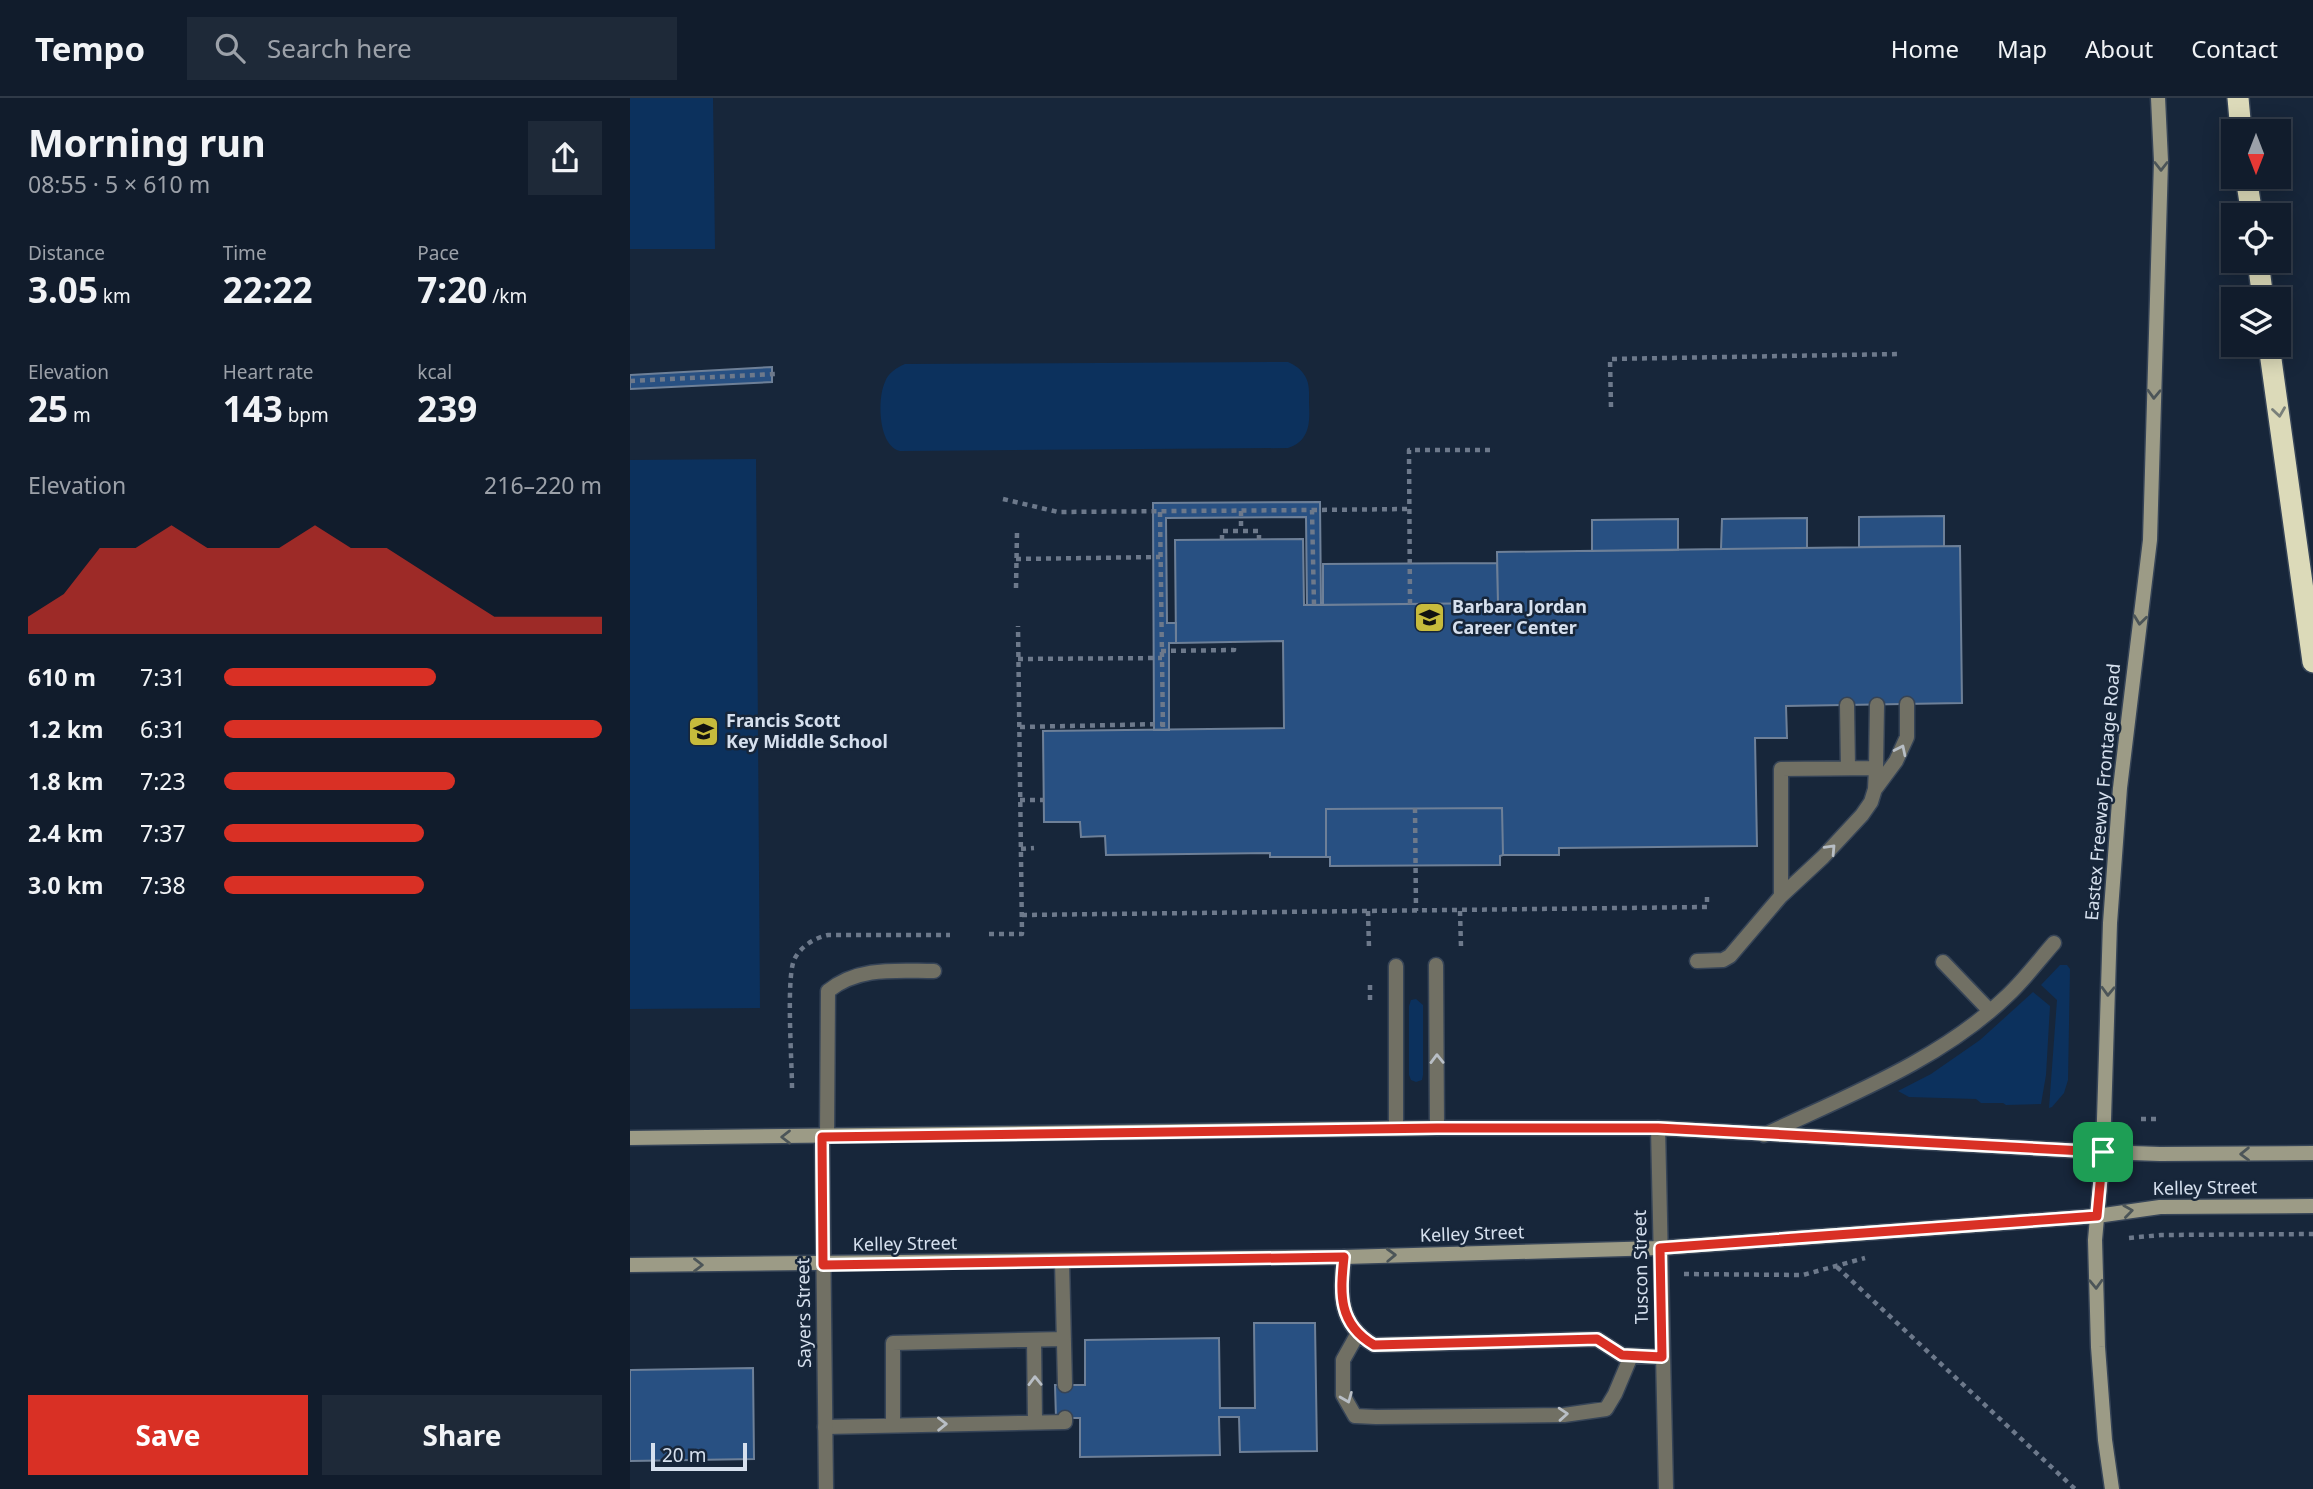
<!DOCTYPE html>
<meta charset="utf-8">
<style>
:root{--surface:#111c2c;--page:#1e2938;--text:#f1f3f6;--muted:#9ca1a9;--line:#303a48;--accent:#d93025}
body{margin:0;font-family:"Noto Sans",sans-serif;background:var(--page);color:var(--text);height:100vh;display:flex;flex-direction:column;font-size:26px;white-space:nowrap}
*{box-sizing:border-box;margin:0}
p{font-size:23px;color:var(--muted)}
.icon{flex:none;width:38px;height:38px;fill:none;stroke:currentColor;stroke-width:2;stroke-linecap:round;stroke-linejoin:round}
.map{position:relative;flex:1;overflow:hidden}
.sheet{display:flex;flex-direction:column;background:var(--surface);width:630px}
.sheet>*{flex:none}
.needle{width:46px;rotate:180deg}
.buttons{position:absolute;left:1591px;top:21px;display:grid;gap:14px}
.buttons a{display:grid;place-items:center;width:70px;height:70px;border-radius:0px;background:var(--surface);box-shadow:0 4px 18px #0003,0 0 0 2px var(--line);font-size:35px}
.scale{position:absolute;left:21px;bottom:18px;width:96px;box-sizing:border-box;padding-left:7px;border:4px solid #d6e0ee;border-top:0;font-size:19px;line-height:24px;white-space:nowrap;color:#d6e0ee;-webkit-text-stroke:5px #17263a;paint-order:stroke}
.pin{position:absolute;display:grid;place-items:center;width:60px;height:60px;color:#fff;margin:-30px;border-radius:14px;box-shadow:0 4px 10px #0006}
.round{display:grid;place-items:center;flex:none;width:74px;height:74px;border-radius:0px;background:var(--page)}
.head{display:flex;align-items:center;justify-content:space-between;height:119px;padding:0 28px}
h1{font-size:38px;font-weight:700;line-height:52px}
.metrics{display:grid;grid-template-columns:repeat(3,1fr);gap:10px;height:119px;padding:7px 28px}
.metrics div{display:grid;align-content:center}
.metrics b{font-size:35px;font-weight:700}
.metrics small{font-size:19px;font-weight:400}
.metrics p{font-size:19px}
.chart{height:196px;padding:14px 28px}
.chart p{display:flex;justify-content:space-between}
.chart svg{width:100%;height:126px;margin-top:7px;fill:var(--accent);opacity:.7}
.action{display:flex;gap:14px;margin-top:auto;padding:14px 28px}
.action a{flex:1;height:80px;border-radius:0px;background:var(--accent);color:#fff;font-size:28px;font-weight:700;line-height:80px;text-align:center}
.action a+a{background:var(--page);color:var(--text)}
ul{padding:0 28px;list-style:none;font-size:23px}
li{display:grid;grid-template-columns:112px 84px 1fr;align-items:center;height:52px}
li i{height:18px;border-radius:9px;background:var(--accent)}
header{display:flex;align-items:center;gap:42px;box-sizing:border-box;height:98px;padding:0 35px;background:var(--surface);border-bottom:2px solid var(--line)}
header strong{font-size:33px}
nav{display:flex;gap:38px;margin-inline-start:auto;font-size:24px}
.search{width:490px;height:63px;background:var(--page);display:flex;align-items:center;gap:18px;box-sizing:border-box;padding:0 24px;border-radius:0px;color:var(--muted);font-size:26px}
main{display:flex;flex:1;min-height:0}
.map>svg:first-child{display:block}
.green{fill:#0c315d}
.building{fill:#285082;stroke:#6e8098;stroke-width:2}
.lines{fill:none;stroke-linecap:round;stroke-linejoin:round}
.service-casing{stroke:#364457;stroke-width:17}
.minor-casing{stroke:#364457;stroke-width:17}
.secondary-casing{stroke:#364457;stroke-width:17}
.motorway-casing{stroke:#364457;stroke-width:24}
.path{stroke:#6d798b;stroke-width:4.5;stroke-dasharray:5 5;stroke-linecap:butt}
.service{stroke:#717064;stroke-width:14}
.minor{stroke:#717064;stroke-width:14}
.secondary{stroke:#9c9b86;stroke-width:14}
.motorway{stroke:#dcdab9;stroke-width:21}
.oneway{stroke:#4c5558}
.oneway2{stroke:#7a807a}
.oneway3{stroke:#b8bec5}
.route-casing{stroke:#fff;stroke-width:14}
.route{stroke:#d93025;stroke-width:9}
.labels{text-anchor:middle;stroke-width:5;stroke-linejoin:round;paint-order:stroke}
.poi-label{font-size:18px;font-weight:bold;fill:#d6e0ee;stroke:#17263a;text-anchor:start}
.street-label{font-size:18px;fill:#d6e0ee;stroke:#17263a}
</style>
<header>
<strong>Tempo</strong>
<div class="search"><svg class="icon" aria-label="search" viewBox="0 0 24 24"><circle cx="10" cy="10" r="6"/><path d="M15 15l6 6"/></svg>Search here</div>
<nav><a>Home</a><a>Map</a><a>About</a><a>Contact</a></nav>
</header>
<main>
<section class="sheet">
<div class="head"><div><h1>Morning run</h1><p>08:55 · 5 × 610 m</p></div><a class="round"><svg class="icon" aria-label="share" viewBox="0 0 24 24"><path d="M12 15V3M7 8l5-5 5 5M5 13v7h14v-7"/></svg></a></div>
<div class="metrics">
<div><p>Distance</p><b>3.05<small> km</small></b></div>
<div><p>Time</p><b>22:22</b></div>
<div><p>Pace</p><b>7:20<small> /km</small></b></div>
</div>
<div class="metrics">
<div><p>Elevation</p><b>25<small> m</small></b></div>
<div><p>Heart rate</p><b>143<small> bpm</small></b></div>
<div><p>kcal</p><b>239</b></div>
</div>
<div class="chart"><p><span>Elevation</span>216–220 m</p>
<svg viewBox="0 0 160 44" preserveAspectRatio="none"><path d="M0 44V38L10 30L20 14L30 14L40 6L50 14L60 14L70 14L80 6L90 14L100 14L110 22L120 30L130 38L140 38L150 38L160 38V44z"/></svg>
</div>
<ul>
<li><b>610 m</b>7:31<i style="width:56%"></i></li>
<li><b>1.2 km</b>6:31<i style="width:100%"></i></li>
<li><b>1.8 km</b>7:23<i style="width:61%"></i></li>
<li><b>2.4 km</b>7:37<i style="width:53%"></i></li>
<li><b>3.0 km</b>7:38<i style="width:53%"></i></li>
</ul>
<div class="action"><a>Save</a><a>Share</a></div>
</section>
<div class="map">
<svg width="1683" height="1391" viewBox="0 0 1683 1391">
<rect width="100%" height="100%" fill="#17263a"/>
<path class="green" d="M0,0H83L85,151H0Z
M658,264C665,267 671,271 675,278C680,286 679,296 679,305C680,324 680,343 658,350L270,353C248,348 247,301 255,284C258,275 266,270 275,266Z
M126,361L130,910L0,911V362Z
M1430,867H1437L1440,871L1438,982L1434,995L1422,1009L1419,1010L1427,902L1411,887Z
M1403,894L1420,908L1416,977L1411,1006L1376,1007L1373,1005H1351L1346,1001L1279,999L1268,993L1301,976L1350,942Z
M786,901L793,907V977L792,982L786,984L781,982L779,977V908L781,902Z"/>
<path class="building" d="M142,269V284L0,291V277Z
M690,404L691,507H677L676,419L536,420L537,525H546V545H539V632H524L523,405Z
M1314,418V448L1229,449V419Z
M1177,420V450L1091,451L1092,421Z
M1048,421V452L962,453V422Z
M673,441L674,507L868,505L867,454L1330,448L1332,605L1156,608L1157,640H1125L1127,748L929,750V757H873L872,710L696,711V759H640V755L476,757L475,738L451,739L450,724H414L413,633L654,630L653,543L546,545L545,442Z
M867,465L868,505L693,507V466Z
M872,710L873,757L870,758V767L700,768V759H696V711Z
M624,1225H685L687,1353L610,1354L609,1319H589L590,1357L450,1359V1320H426L425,1287H455V1242L589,1240L590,1310H625Z
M123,1270L124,1361L0,1363V1272Z"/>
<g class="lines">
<defs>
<path id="service" d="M1217,607L1218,670
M1246,670L1247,607
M1246,690L1266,663L1277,639V606
M1067,863L1093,862L1100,858L1151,798L1193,759L1232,717L1241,704L1245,691L1246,670L1151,671V798
M1313,864L1360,913
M806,867L807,1030
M766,868V1030
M1134,1037C1217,998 1311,962 1378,897C1395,881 1409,862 1424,845
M197,1038L198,893C229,868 267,873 304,873
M714,1159C710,1196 708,1226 744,1247L967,1241L992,1257L1032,1259
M432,1163L435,1287
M727,1237L713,1262V1297L725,1318L746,1319L934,1317L976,1311L985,1296L1001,1258
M404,1242L405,1324
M263,1327V1245L434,1241
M195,1329L435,1324V1320"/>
<path id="minor" d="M1028,1030L1036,1391
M192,1039L196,1391"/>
<path id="secondary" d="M0,1040L807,1030H1028L1473,1054L1530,1056L1683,1055
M0,1167L714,1159L1030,1150L1467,1118L1530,1109L1683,1108
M1482,1391L1475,1342L1468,1249L1465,1142L1473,1054L1480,825L1490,690L1520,442L1531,63L1528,0"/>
<path id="motorway" d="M1608,0L1611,33
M1616,79L1622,117
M1628,163L1633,201
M1639,247L1683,564"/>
</defs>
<use href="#service" class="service-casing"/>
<use href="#minor" class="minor-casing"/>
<use href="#secondary" class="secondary-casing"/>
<use href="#motorway" class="motorway-casing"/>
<path class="path" d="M0,283L145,276
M981,309L980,261L1270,256
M373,401L428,414L682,412L684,507
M682,412L779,411
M611,413V433
M530,414L533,632
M592,442V433H629V442
M386,461L530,459
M386,490L387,434
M780,506L779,352H865
M531,553L604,552V544
M388,561L532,560
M390,629L532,626
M390,702H414
M785,710L786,813
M391,751L404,750
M738,813L739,850
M830,813L831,849
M392,817L1077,809V795
M359,836H392L388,528
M740,887V903
M162,990C162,964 156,882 164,862C170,849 184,840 198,837H320
M1511,1021H1528
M1499,1140L1531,1137L1683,1136
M1207,1169L1445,1391
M1054,1176L1173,1177L1235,1160"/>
<use href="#service" class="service"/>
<use href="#minor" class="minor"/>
<use href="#secondary" class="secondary"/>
<use href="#motorway" class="motorway"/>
</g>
<defs><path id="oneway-chevron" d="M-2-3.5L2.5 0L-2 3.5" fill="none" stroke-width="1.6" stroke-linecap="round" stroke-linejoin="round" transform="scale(1.75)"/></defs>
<g class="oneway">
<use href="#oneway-chevron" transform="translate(1531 68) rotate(90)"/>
<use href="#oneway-chevron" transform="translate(1524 296) rotate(92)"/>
<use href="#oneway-chevron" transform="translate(1510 522) rotate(97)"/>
<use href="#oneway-chevron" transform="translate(1478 893) rotate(92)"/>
<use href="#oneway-chevron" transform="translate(156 1039) rotate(180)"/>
<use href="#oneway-chevron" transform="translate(1615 1056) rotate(179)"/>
<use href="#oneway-chevron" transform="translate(1498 1113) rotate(-8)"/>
<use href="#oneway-chevron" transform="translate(761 1157) rotate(-2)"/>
<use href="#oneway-chevron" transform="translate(68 1167)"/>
<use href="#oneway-chevron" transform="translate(1466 1186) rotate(88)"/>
</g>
<use class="oneway2" href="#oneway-chevron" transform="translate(1649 314) rotate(82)"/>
<g class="oneway3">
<use href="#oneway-chevron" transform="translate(1271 652) rotate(-64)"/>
<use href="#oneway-chevron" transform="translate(1201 751) rotate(-47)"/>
<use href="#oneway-chevron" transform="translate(807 961) rotate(-91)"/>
<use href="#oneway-chevron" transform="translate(405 1283) rotate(-91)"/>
<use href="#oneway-chevron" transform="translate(717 1300) rotate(68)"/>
<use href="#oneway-chevron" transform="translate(933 1316) rotate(-4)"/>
<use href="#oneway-chevron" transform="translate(312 1326) rotate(-1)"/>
</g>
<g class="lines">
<defs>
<path id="route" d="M807,1030H1028L1473,1054L1467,1118L1030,1150L1032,1259L992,1257L967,1241L744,1247C708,1226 710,1196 714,1159L193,1167L192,1039Z"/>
</defs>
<use href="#route" class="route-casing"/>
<use href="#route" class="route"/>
</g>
<defs>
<symbol id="school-square" viewBox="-11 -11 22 22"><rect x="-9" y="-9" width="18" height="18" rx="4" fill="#c7bb3c" stroke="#17263a"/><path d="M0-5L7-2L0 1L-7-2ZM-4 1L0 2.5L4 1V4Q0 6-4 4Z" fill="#111"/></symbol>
</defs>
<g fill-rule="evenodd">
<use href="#school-square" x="782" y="502" width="35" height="35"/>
<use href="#school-square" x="56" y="616" width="35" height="35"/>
</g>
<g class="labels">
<g class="poi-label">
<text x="822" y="515">Barbara Jordan<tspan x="822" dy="21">Career Center</tspan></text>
<text x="96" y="629">Francis Scott<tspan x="96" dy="21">Key Middle School</tspan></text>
</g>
<g class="street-label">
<text transform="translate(1473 694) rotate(-85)" y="6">Eastex Freeway Frontage Road</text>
<text transform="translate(1575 1090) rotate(-1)" y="6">Kelley Street</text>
<text transform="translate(842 1136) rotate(-2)" y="6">Kelley Street</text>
<text transform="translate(275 1146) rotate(-1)" y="6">Kelley Street</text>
<text transform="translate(1011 1169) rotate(-91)" y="6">Tuscon Street</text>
<text transform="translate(174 1215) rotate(-91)" y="6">Sayers Street</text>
</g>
</g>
</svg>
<div class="buttons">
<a><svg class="needle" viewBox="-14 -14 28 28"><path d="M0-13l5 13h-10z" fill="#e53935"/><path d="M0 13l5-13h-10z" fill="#9ca1a9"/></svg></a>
<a><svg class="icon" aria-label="locate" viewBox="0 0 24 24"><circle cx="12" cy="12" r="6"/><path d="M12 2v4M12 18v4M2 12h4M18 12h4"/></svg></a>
<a><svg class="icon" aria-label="layers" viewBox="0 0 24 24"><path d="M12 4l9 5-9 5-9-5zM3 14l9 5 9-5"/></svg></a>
</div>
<div class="scale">20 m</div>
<div class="pin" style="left:1473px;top:1054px;background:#1e9e55"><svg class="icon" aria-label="arrive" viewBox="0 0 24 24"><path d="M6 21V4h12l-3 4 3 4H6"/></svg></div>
</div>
</main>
